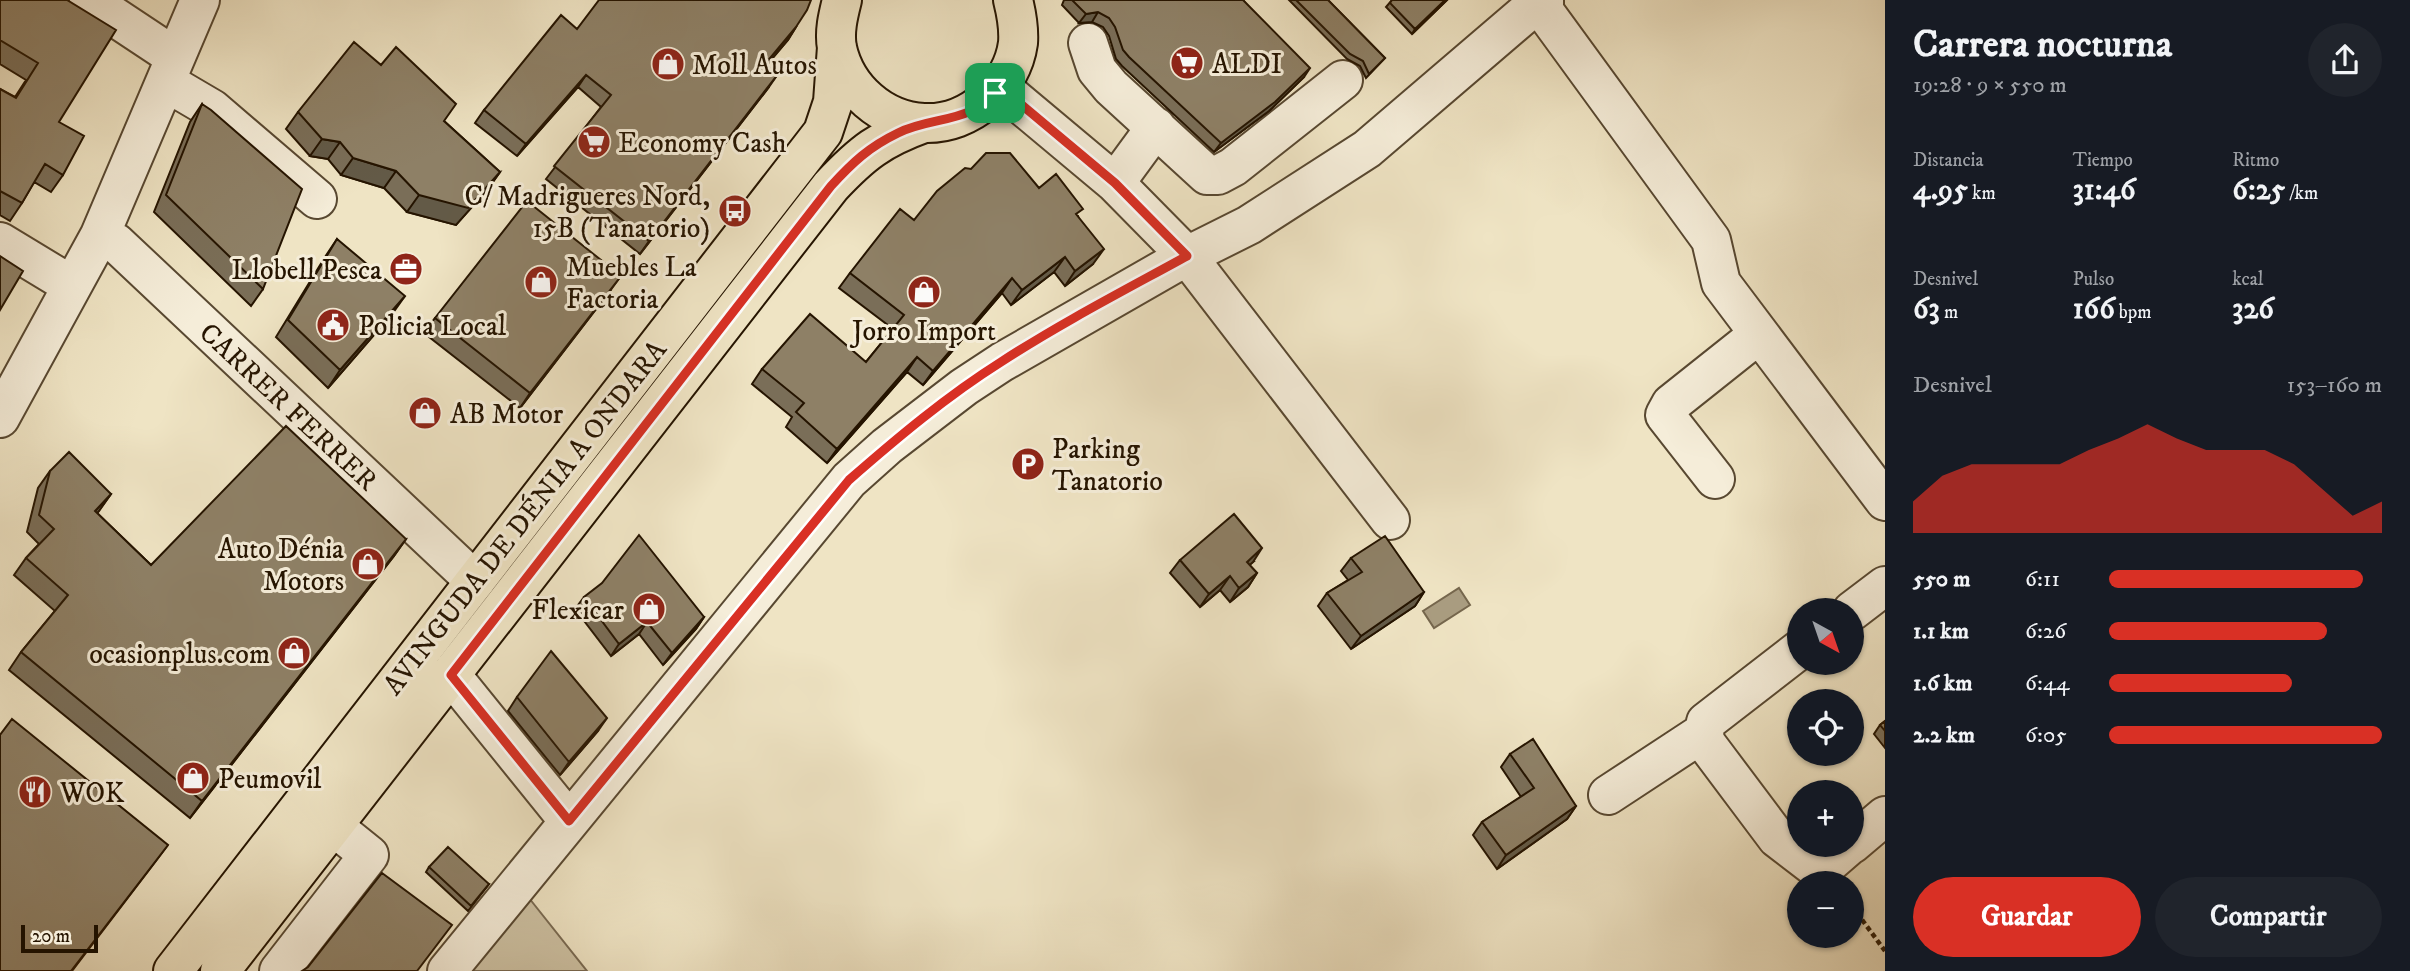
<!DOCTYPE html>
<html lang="es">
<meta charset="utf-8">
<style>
:root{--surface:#171b24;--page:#20242c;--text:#f1f3f6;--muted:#9ea1a6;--accent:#d93025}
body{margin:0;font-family:"IM FELL DW Pica",serif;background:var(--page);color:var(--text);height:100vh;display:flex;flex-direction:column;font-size:26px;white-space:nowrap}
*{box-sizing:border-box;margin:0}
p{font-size:23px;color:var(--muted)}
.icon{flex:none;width:38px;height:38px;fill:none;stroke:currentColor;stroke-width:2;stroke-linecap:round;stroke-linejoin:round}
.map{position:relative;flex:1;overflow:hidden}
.drawer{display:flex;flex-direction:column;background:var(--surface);width:525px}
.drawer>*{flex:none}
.needle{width:46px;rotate:140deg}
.tools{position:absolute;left:1787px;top:598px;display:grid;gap:14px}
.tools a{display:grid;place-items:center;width:77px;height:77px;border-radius:50%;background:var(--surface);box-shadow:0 2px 5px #0004;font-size:35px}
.scale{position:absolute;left:21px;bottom:18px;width:77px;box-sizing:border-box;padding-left:7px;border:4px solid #251400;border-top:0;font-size:19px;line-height:24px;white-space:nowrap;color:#251400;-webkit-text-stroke:5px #f5edd9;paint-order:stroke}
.pin{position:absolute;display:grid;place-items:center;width:60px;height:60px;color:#fff;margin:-30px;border-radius:14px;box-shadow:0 4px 10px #0006}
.round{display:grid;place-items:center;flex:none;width:74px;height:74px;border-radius:37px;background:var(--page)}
.headline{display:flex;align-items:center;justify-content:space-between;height:119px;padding:0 28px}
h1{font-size:38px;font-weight:700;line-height:52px}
.metrics{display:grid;grid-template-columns:repeat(3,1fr);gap:10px;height:119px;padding:7px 28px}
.metrics div{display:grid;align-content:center}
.metrics b{font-size:30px;font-weight:700}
.metrics small{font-size:19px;font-weight:400}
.metrics p{font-size:19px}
.chart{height:196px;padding:14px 28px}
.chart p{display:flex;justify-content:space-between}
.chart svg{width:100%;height:126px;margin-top:7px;fill:var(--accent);opacity:.7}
.primary-button{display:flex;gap:14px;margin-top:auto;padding:14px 28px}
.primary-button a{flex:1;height:80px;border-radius:42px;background:var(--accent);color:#fff;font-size:28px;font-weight:700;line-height:80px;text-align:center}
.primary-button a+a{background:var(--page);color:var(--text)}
ul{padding:0 28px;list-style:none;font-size:23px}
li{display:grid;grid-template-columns:112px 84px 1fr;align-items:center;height:52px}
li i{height:18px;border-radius:9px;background:var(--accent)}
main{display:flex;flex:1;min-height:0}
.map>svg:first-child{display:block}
.green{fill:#cdc1a3;stroke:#796a52;stroke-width:2}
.water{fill:#aa9d81;stroke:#75664d;stroke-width:2}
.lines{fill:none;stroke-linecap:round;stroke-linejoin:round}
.minor-casing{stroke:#584831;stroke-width:42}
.major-casing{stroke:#251400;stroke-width:42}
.path{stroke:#251400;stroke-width:4.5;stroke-dasharray:5 3.5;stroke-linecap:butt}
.minor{stroke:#f5edd9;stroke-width:38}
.major{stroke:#efe4c4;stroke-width:38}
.wall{fill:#7a6e58;stroke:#251400;stroke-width:2}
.shaded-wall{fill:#635a47;stroke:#251400;stroke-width:2}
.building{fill:#8e8066;stroke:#251400;stroke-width:2}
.route-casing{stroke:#fff;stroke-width:14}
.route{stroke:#d93025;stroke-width:9}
.labels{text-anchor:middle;stroke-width:6;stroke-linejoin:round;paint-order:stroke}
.poi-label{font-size:28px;fill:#251400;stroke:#f5edd9;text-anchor:start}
.street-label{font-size:28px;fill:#251400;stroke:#f5edd9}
</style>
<main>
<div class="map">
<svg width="1885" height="971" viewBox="0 0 1885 971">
<rect width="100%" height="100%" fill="#efe4c4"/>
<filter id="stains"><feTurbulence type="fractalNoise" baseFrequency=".00286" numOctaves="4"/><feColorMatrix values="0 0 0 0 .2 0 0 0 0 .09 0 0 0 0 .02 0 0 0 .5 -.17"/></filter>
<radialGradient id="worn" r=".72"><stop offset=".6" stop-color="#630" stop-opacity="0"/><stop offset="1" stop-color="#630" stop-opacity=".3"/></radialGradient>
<path class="green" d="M529,898L587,971H465Z"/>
<path class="water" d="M1459,588L1470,605L1434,628L1423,611Z"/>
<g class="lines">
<defs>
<path id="minor" d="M89,0L175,57
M1544,0V11L1711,240L1721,283L1885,501
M1088,43L1097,70L1111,87L1207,175H1218L1233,167L1343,80
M166,82L212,109L317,199
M999,86L1115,183L1187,256L1390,520
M1115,183L1156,127
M100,235L116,243L475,581
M0,242L71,285
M0,418L100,235L200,0
M1715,479L1665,415L1671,404L1759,334
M1852,611L1885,586
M1799,650L1706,722L1704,732L1705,742L1777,838L1820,871L1850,845
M451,675L569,821
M1608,795L1704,732
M1852,844L1885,816
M279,971L369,855L333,826
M447,971L849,480L887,446L964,387L1002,362L1187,256L1249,225L1367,149L1541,0"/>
<path id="major" d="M842,0C838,16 834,32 837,48C846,89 882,121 924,123C970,125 1012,87 1018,43C1019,30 1016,12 1013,0
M173,971L823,132L833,102L837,47
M220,971L831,186C862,153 880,139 924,123"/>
</defs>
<use href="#minor" class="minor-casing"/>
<use href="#major" class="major-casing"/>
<path class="path" d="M1852,906L1885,951"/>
<use href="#minor" class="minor"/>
<use href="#major" class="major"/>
</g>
<path class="wall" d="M0,0H67L59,122L63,175L51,192L34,182L22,203L10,221L0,215V89L15,97L26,80L0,64Z
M1064,0H1243L1304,77L1269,111L1214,152L1122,66L1116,59L1109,36L1103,27L1092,22L1079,23L1062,5Z
M1289,0H1328L1385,58L1366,78L1360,66L1347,59Z
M1392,0H1447L1412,34L1386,7Z
M796,27L788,40L766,65L769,87L640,254L546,179L601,107L578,87L517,156L475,123L484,110L577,29Z
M202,104L263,289L251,306L154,212L190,122Z
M298,112L444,121L500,172L488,189L456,225L407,212L384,188L341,175L328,159L310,156L286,129Z
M1078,216L1093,264L1065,286L1054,272L1011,305L1002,293L923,385L907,372L827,463L786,427L792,417L752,384L762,369L866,362L893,329L839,288L850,273L914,220Z
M337,239L393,313L328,388L276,337L325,257Z
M610,291L520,408L424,333L435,318Z
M50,471L111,494L97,513L151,565L406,539L394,556L190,818L9,670L21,652L55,611L14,575L26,558L39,544L27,532L38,488Z
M1351,558L1424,592L1415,606L1351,649L1318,606L1327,593L1348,580L1341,571Z
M1180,560L1253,562L1249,565L1257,573L1248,587L1230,602L1220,590L1200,607L1170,573Z
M584,597L704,617L696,629L663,665L639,634L611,656L575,609Z
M517,697L598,731L560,775L508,711Z
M1885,721V748L1874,734L1880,725Z
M1510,754L1576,806L1567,819L1497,869L1473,835L1482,822L1521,797L1501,767Z
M429,867L489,884L468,911L426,872Z"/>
<path class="shaded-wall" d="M1445,0H1447L1412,34L1415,29Z
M1098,12L1092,22L1079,23L1086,14Z
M796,27L788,40L757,77L765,64Z
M1310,68L1304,77L1269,111L1214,152L1221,143Z
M778,74L769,87L640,254L649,241Z
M586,75L578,87L517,156L526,144Z
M322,139L340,142L328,159L310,156Z
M353,158L396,171L384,188L341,175Z
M500,172L488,189L456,225L407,212L419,195Z
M1104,249L1093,264L1065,286L1075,271Z
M1065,257L1054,272L1011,305L1022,290Z
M621,276L610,291L520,408L530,393Z
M1012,278L1002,293L923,385L933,371Z
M405,296L393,313L328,388L340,370Z
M917,357L907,372L827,463L837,449Z
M111,494L99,511L83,528L95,511Z
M406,539L394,556L190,818L202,801Z
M1262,548L1253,562L1237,576L1247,562Z
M1257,573L1248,587L1230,602L1239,588Z
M1230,576L1220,590L1200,607L1209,594Z
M1424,592L1415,606L1351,649L1361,636Z
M704,617L696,629L663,665L672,653Z
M647,622L639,634L611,656L619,644Z
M607,718L598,731L560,775L569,762Z
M1576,806L1567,819L1497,869L1506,855Z
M168,845L156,861L72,971H71Z"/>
<path class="building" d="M0,0H67L116,30L59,122L84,136L63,175L45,164L22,203L0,191V89L16,98L38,63L0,40Z
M599,0H811L807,10L796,27L765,64L778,74L649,241L554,166L611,95L586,75L526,144L484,110L561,15L577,29Z
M1072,0H1243L1310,68L1275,102L1221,143L1129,57L1123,50L1115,27L1109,18L1098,12L1086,14Z
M1296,0H1328L1385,58L1369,74L1363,61L1350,54Z
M1392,0H1445L1415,29L1390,3Z
M354,42L381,65L396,47L456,104L444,121L500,172L468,208L419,195L396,171L353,158L340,142L322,139L298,112Z
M202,104L211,110L302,189L263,289L166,195Z
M986,153H1010L1039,188L1056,174L1083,209L1076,214L1104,249L1075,271L1065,257L1022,290L1012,278L933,371L917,357L837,449L796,412L804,403L762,369L810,314L866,362L904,315L850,273L900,209L914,220L937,191L965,168L971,169Z
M527,201L621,276L530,393L435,318Z
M337,239L405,296L340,370L288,320Z
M0,256L23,271L0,310Z
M286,426L406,539L202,801L21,652L68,595L26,558L54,529L39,515L50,471L69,452L111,494L95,511L151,565Z
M1234,514L1262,548L1247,562L1257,573L1239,588L1230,576L1209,594L1180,560Z
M639,535L704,617L672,653L647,622L619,644L584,597L602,583Z
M1385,536L1424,592L1361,636L1327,593L1362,572L1351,558Z
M551,651L607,718L569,762L517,697Z
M12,719L168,845L71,971H0V735Z
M1885,721V731L1880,725Z
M1533,739L1576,806L1506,855L1482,822L1534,788L1510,754Z
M448,847L489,884L471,906L429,867Z
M382,873L452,925L417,971H302L308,967Z"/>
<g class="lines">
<defs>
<path id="route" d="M999,86L1115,183L1187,256C1125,290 1061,323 1001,362C947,396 897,438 849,480L569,821L451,675L831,186C853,162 869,147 898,133C934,115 974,125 999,86Z"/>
</defs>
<use href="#route" class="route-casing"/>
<use href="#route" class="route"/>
</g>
<defs>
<symbol id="supermarket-disc" viewBox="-11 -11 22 22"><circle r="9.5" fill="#8f2418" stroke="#f5edd9"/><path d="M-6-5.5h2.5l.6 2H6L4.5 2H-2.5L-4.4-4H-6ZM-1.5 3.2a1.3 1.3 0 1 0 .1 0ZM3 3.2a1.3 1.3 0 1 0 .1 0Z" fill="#fff"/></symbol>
<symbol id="shop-disc" viewBox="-11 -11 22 22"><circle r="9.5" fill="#8f2418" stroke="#f5edd9"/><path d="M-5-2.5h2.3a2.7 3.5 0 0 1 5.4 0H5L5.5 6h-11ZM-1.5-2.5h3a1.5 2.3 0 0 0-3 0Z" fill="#fff"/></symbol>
<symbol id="bus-disc" viewBox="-11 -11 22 22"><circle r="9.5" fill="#8f2418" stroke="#f5edd9"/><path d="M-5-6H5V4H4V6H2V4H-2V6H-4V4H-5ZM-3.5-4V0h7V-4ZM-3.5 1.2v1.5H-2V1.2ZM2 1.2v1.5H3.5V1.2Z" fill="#fff"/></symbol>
<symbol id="office-disc" viewBox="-11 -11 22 22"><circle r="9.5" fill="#8f2418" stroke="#f5edd9"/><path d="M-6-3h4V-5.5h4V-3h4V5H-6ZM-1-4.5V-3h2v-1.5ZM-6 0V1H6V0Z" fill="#fff"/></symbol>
<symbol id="civic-disc" viewBox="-11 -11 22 22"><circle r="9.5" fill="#8f2418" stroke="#f5edd9"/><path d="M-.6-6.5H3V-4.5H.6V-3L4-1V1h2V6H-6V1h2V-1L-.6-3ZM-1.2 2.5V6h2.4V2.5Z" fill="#fff"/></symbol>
<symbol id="parking-disc" viewBox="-11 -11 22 22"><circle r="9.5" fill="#8f2418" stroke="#f5edd9"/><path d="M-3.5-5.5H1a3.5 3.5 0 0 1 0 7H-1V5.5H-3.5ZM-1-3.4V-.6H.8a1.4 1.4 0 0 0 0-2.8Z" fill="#fff"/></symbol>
<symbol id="restaurant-disc" viewBox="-11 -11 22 22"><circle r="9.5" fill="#8f2418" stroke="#f5edd9"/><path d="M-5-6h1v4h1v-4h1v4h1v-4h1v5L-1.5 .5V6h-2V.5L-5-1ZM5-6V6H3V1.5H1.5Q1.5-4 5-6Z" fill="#fff"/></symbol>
</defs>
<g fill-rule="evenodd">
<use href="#supermarket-disc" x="1168" y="44" width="38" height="38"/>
<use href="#shop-disc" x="649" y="45" width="38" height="38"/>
<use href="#supermarket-disc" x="575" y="123" width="38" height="38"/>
<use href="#bus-disc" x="716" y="192" width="38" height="38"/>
<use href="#office-disc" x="387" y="250" width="38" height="38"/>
<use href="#shop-disc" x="522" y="263" width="38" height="38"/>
<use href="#shop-disc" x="905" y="273" width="38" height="38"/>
<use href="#civic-disc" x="314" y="306" width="38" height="38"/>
<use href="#shop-disc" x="406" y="394" width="38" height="38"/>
<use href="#parking-disc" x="1009" y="445" width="38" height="38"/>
<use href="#shop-disc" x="349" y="545" width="38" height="38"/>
<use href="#shop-disc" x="630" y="590" width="38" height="38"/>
<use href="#shop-disc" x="275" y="634" width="38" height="38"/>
<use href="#shop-disc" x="174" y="759" width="38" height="38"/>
<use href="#restaurant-disc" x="16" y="773" width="38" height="38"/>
</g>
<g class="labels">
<g class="poi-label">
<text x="1212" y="73">ALDI</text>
<text x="692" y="74">Moll Autos</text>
<text x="618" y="152">Economy Cash</text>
<text x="710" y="205" text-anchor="end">C/ Madrigueres Nord,<tspan x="710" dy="32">15B (Tanatorio)</tspan></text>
<text x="566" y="276">Muebles La<tspan x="566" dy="32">Factoria</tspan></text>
<text x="382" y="279" text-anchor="end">Llobell Pesca</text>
<text x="358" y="335">Policia Local</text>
<text x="924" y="340" text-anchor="middle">Jorro Import</text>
<text x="450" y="423">AB Motor</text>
<text x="1052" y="458">Parking<tspan x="1052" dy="32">Tanatorio</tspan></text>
<text x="344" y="558" text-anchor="end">Auto Dénia<tspan x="344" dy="32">Motors</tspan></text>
<text x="624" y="619" text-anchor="end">Flexicar</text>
<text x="270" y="663" text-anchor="end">ocasionplus.com</text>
<text x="218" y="788">Peumovil</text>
<text x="60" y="802">WOK</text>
</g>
<g class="street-label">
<text transform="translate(289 406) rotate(43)" y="10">CARRER FERRER</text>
<text transform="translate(524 517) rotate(-52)" y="10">AVINGUDA DE DÉNIA A ONDARA</text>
</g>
</g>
<rect width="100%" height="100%" filter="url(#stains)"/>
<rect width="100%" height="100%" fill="url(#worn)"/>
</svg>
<div class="tools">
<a><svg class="needle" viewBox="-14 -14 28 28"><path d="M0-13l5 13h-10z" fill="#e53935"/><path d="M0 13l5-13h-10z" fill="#9ea1a6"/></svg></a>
<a><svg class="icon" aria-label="locate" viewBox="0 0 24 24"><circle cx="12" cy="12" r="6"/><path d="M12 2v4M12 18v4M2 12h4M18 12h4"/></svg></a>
<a>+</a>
<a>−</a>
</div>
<div class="scale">20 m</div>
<div class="pin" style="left:995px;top:93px;background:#1e9e55"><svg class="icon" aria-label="arrive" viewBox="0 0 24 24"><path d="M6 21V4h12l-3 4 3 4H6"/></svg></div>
</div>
<section class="drawer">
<div class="headline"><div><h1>Carrera nocturna</h1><p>19:28 · 9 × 550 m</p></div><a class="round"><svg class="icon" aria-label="share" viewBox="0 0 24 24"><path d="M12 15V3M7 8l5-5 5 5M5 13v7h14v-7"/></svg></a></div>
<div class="metrics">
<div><p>Distancia</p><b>4.95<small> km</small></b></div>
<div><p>Tiempo</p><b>31:46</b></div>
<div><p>Ritmo</p><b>6:25<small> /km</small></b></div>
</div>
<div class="metrics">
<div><p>Desnivel</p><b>63<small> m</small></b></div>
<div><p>Pulso</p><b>166<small> bpm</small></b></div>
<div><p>kcal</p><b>326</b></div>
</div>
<div class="chart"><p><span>Desnivel</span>153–160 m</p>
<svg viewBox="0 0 160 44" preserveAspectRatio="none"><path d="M0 44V33L10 24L20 20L30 20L40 20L50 20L60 15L70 11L80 6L90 11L100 15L110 15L120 15L130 20L140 29L150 38L160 33V44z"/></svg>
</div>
<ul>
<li><b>550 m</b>6:11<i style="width:93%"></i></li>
<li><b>1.1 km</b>6:26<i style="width:80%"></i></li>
<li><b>1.6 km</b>6:44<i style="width:67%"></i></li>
<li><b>2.2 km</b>6:05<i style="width:100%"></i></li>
</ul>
<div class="primary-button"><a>Guardar</a><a>Compartir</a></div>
</section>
</main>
